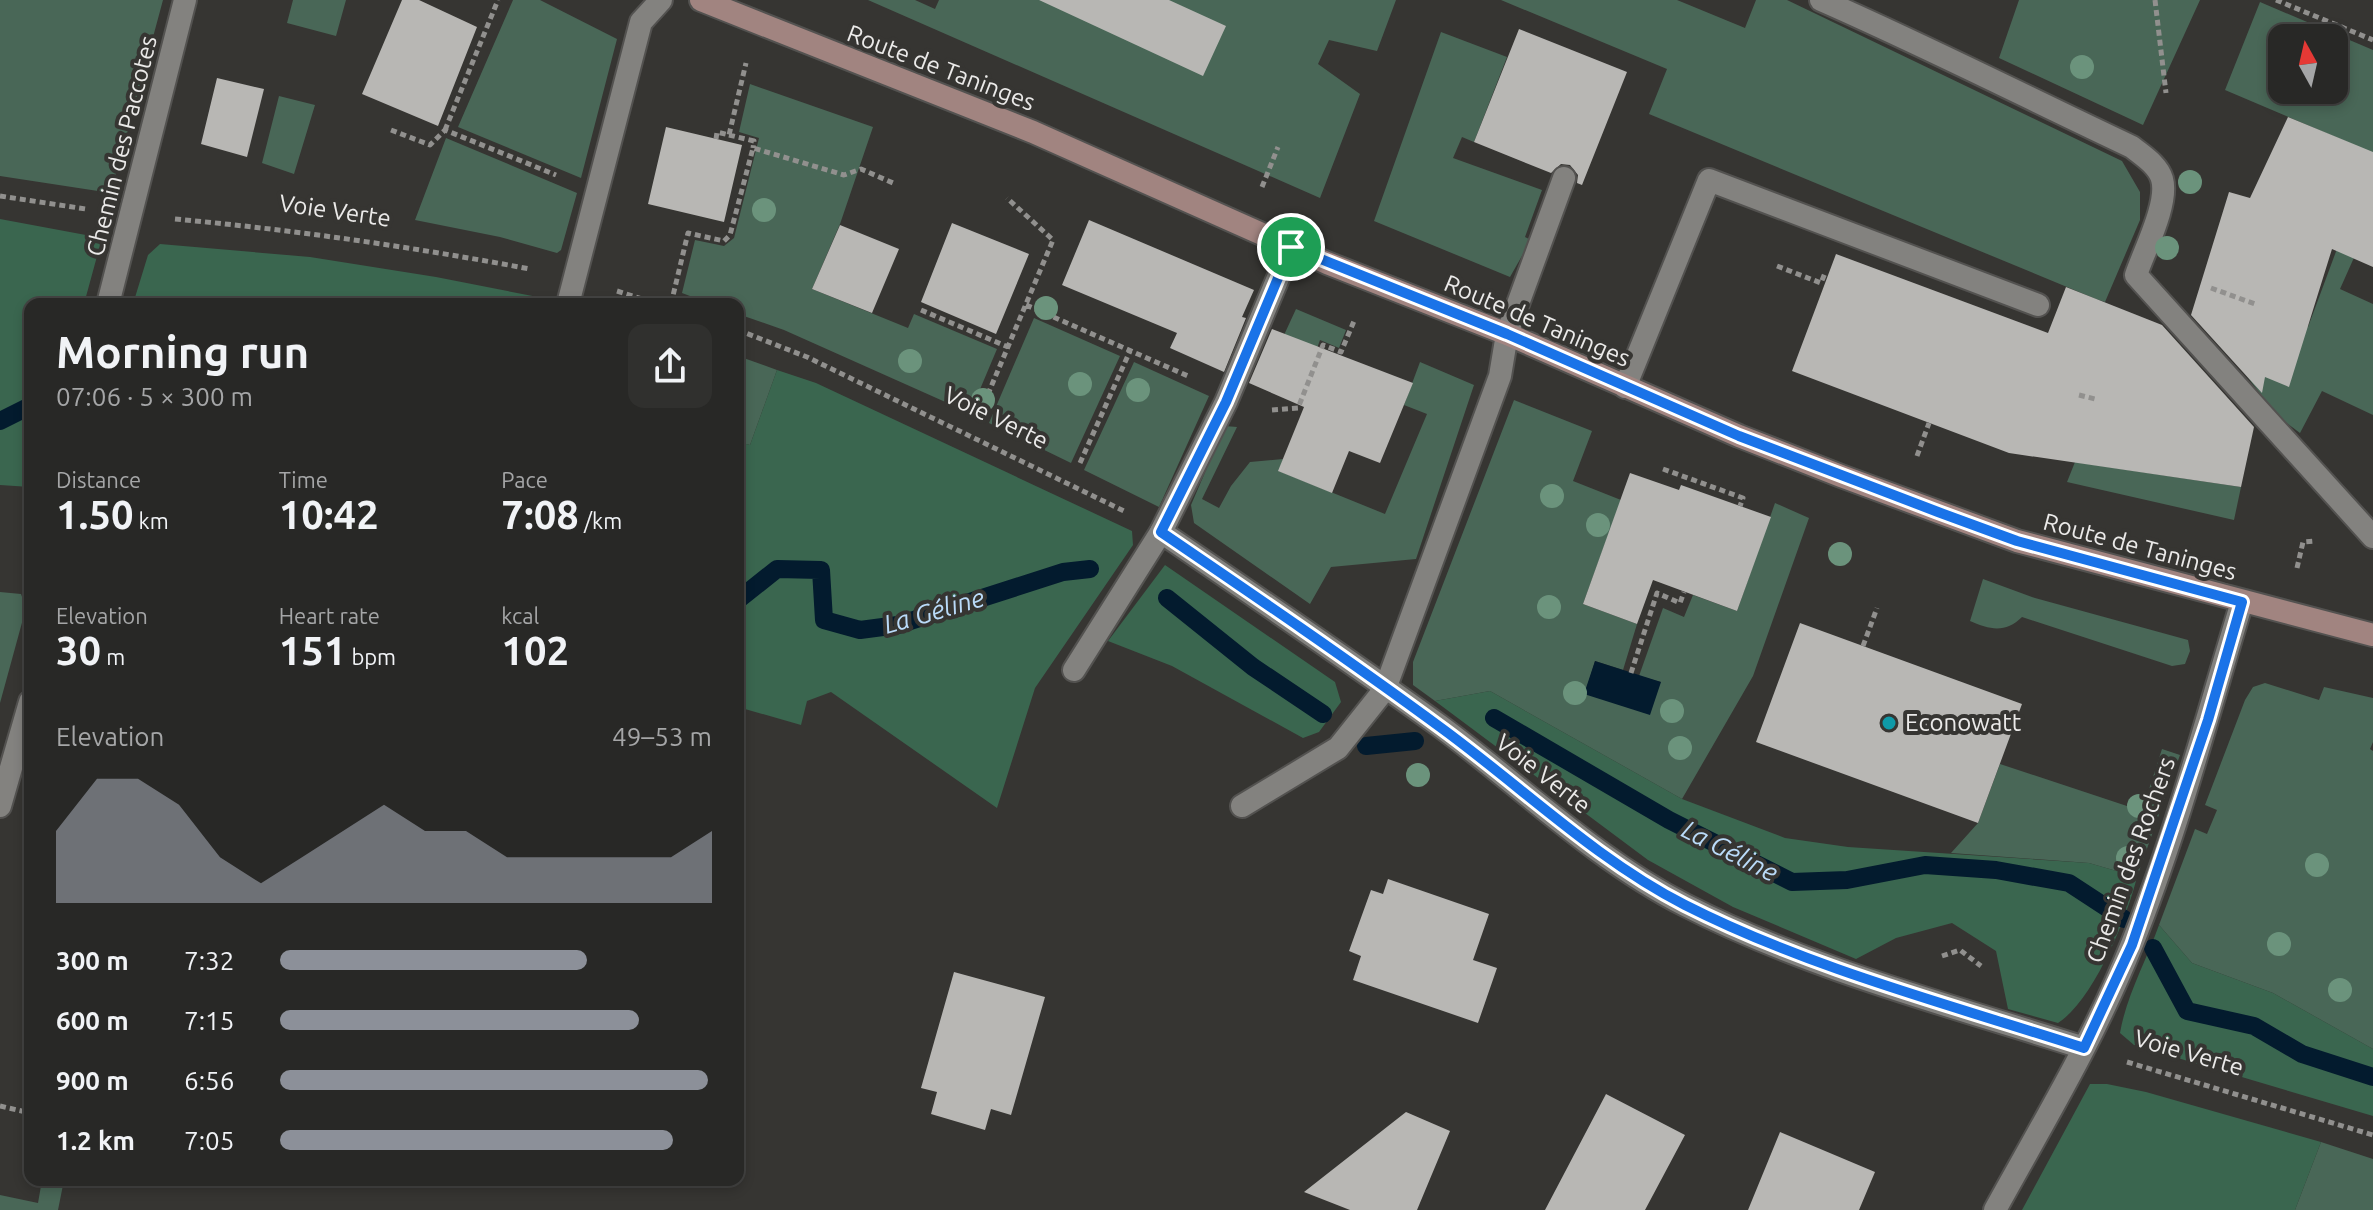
<!DOCTYPE html>
<meta charset="utf-8">
<style>
:root{--surface:#282826;--page:#30302e;--text:#f1f3f6;--muted:#a5a6a7;--line:#444443;--accent:#8c9099}
body{margin:0;font-family:Ubuntu,sans-serif;background:var(--page);color:var(--text);height:100vh;display:flex;flex-direction:column;font-size:30px;white-space:nowrap}
*{box-sizing:border-box;margin:0}
p{font-size:26px;color:var(--muted)}
.icon{flex:none;width:44px;height:44px;fill:none;stroke:currentColor;stroke-width:2;stroke-linecap:round;stroke-linejoin:round}
.map{position:relative;flex:1;overflow:hidden}
.panel{position:absolute;left:24px;top:298px;width:720px;height:888px;display:flex;flex-direction:column;background:var(--surface);border-radius:16px;box-shadow:0 4px 12px #0003,0 0 0 2px var(--line)}
.panel>*{flex:none}
.needle{width:52px;rotate:352deg}
.buttons{position:absolute;left:2268px;top:24px;display:grid;gap:16px}
.buttons a{display:grid;place-items:center;width:80px;height:80px;border-radius:16px;background:var(--surface);box-shadow:0 4px 12px #0003,0 0 0 2px var(--line);font-size:40px}
.pin{position:absolute;display:grid;place-items:center;width:68px;height:68px;color:#fff;margin:-34px;border:4px solid #fff;border-radius:50%;box-shadow:0 2px 8px #0007}
.round{display:grid;place-items:center;flex:none;width:84px;height:84px;border-radius:16px;background:var(--page)}
.overview{display:flex;align-items:center;justify-content:space-between;height:136px;padding:0 32px}
h1{font-size:44px;font-weight:700;line-height:60px}
.metrics{display:grid;grid-template-columns:repeat(3,1fr);gap:12px;height:136px;padding:8px 32px}
.metrics div{display:grid;align-content:center}
.metrics b{font-size:40px;font-weight:700}
.metrics small{font-size:22px;font-weight:400}
.metrics p{font-size:22px}
.chart{height:224px;padding:16px 32px}
.chart p{display:flex;justify-content:space-between}
.chart svg{width:100%;height:144px;margin-top:8px;fill:var(--accent);opacity:.7}
ul{padding:0 32px;list-style:none;font-size:26px}
li{display:grid;grid-template-columns:128px 96px 1fr;align-items:center;height:60px}
li i{height:20px;border-radius:10px;background:var(--accent)}
.map>svg:first-child{display:block}
.green{fill:#496757;fill-rule:evenodd}
.forest{fill:#3a664f}
.water{fill:#031b2e}
.lines{fill:none;stroke-linecap:round;stroke-linejoin:round}
.stream{stroke:#031b2e;stroke-width:18}
.building{fill:#b8b7b4}
.service-casing{stroke:#535250;stroke-width:26}
.minor-casing{stroke:#535250;stroke-width:26}
.secondary-casing{stroke:#535250;stroke-width:26}
.path{stroke:#91908e;stroke-width:5;stroke-dasharray:6 4;stroke-linecap:butt}
.service{stroke:#83827f;stroke-width:22}
.minor{stroke:#83827f;stroke-width:22}
.secondary{stroke:#a18480;stroke-width:22}
.tree{fill:#6b937c}
.route-casing{stroke:#fff;stroke-width:16}
.route{stroke:#1a73e8;stroke-width:10}
.culture-dot{fill:#0f9aa8;stroke:#363532;stroke-width:3}
.labels{text-anchor:middle;stroke-width:8;stroke-linejoin:round;paint-order:stroke}
.street-label{font-size:24px;fill:#ebeae9;stroke:#363532}
.poi-label{font-size:24px;fill:#ebeae9;stroke:#363532;text-anchor:start}
.water-label{font-size:26px;font-style:italic;fill:#badbf9;stroke:#363532}
</style>
<div class="map">
<svg width="2373" height="1210" viewBox="0 0 2373 1210">
<rect width="100%" height="100%" fill="#363532"/>
<path class="green" d="M0,0H163L111,193L0,176Z
M293,0H346L336,36L287,23Z
M513,0H540L617,39L581,178L458,127Z
M868,0H915L935,9L939,0H1396L1377,51L1329,40L1318,64L1360,94L1320,198Z
M1501,0H1677L1745,28L1756,0H1787L2122,161L2140,192V220L2105,302L2096,299L1649,114L1667,69Z
M2019,0H2200L2143,125L1999,58Z
M2260,2L2373,50V215L2340,289L2373,304V415L2322,391L2300,433L2276,415L2208,324L2308,327L2344,230L2352,144L2225,90ZM2282,38H2334V90H2282Z
M1441,32L1507,57L1474,142L1462,137L1453,158L1542,190L1525,237L1531,240L1510,277L1374,221Z
M750,84L873,127L840,224L812,289L908,328L914,314L997,349L970,413L784,330L738,314V304H711L682,293L695,240L724,246L734,238L759,138L739,132Z
M279,96L315,105L294,174L262,163Z
M446,138L577,193L561,250L557,253L500,237L415,220Z
M1296,309L1346,330L1339,348L1320,340L1315,354L1262,383Z
M1034,318L1120,356L1071,463L989,423Z
M738,356L777,370L750,445L738,442Z
M1134,362L1209,396L1159,507L1084,470Z
M1420,362L1474,385L1416,559L1331,567L1310,604L1194,523L1191,505L1225,426L1237,427L1202,499L1219,508L1231,486L1250,462L1283,459L1279,471L1385,514L1427,414L1404,405Z
M1514,400L1592,431L1573,481L1621,500L1583,604L1637,624L1623,670L1595,661L1585,694L1661,682L1639,676L1663,608L1684,617L1693,595L1737,611L1775,503L1809,518L1753,676L1682,799L1490,691L1435,701L1413,685V662Z
M2075,462L2241,487L2234,520L2067,482Z
M1983,579L2035,598L2188,640L2190,651L2185,664L2172,666L2022,617C2006,633 1990,630 1970,621Z
M0,592L21,594L26,608L0,703Z
M2265,683L2319,700L2324,687L2373,698V742L2370,749L2373,751V1049L2273,993L2192,963L2159,925L2195,829L2207,834L2217,810L2205,805L2245,700L2253,687Z
M2162,749L2180,755L2137,877L2089,863L1951,853L1978,823L2000,764L2142,811Z
M2321,1142L2373,1159V1210H2295Z
M42,1180H64L58,1210H0V1195L38,1203Z"/>
<path class="forest" d="M0,219L102,238L84,304H30V487L0,485Z
M160,244L310,257L436,277L548,299L546,304H133L148,255Z
M777,370L816,383L1132,531L1133,545L1035,688L997,808L831,692L807,701L801,725L738,707V442L750,445Z
M1165,565L1335,682L1341,702L1319,732L1303,738L1172,666L1108,641Z
M1490,691L1682,799L1785,838L1848,847L2089,863L2137,877C2127,918 2093,1001 2058,1023L2008,1009L1996,951L1952,923L1896,938L1856,959L1733,907L1648,860L1435,701Z
M2159,925L2192,963L2273,993L2373,1049V1116L2134,1045L2120,1033C2126,997 2146,961 2159,925Z
M2090,1084H2107L2146,1092L2321,1142L2295,1210H2022Z"/>
<path class="water" d="M1595,661L1661,682L1650,715L1584,694Z"/>
<g class="lines">
<path class="stream" d="M0,421L30,406
M1167,598L1253,667L1323,714
M738,600L777,569L821,570L824,620L860,630L898,625L1063,572L1090,569
M1494,718L1669,820L1792,882L1847,880L1925,865L1996,870L2069,883L2124,919
M1366,746L1415,741
M2153,948L2187,1011L2254,1026L2302,1054L2373,1077"/>
</g>
<path class="building" d="M402,0H419L477,27L438,126L362,94Z
M1039,0H1169L1226,26L1203,76Z
M1519,29L1627,72L1582,185L1577,183L1578,175L1570,165L1561,164L1551,173L1474,142Z
M217,78L264,89L247,157L201,144Z
M2288,117L2373,152V267L2332,249L2289,387L2265,377L2262,393L2191,315L2229,192L2250,198Z
M666,127L742,145L724,222L648,204Z
M1089,220L1254,290L1242,317L1246,318L1224,372L1170,348L1177,333L1062,285Z
M952,223L1029,254L996,334L921,302Z
M840,225L899,249L872,313L812,289Z
M1836,254L2048,333L2066,287L2162,325L2254,427L2241,487L2009,453L1792,371Z
M1272,329L1413,383L1380,463L1349,451L1332,493L1278,471L1304,407L1249,383Z
M1630,473L1679,490L1681,485L1771,517L1737,611L1653,580L1637,624L1583,604Z
M1800,623L2022,704L1978,823L1756,742Z
M1388,879L1489,914L1473,960L1497,968L1478,1023L1353,980L1361,956L1349,951L1371,890L1383,894Z
M954,972L1045,997L1011,1115L991,1109L985,1130L931,1114L937,1092L921,1088Z
M1606,1094L1685,1135L1645,1210H1545Z
M1406,1112L1450,1131L1417,1210H1350L1304,1192Z
M1780,1132L1875,1172L1859,1210H1748Z"/>
<g class="lines">
<defs>
<path id="service" d="M1821,0C1926,46 2028,98 2132,147C2143,156 2158,165 2162,179C2169,203 2144,251 2136,275L2373,537
M568,304L641,22L661,0
M1625,387L1709,180L2038,305
M1074,670L1161,532L1226,402L1291,247
M1242,806L1338,748L1385,689L1500,376L1507,334L1564,178"/>
<path id="minor" d="M108,304L185,0
M1161,532C1255,596 1349,660 1440,726C1521,786 1595,859 1685,905C1810,969 1950,1005 2084,1048
M0,806L30,702
M1995,1210C2043,1123 2095,1037 2132,944C2177,833 2207,716 2242,602"/>
<path id="secondary" d="M701,0L1033,132L1327,263L1507,334L1739,436L1841,476L2017,541L2373,635"/>
</defs>
<use href="#service" class="service-casing"/>
<use href="#minor" class="minor-casing"/>
<use href="#secondary" class="secondary-casing"/>
<path class="path" d="M2155,0L2166,93
M2276,0L2373,40
M391,130L430,145L445,130L556,175
M445,130L498,0
M729,135L754,141L753,148
M716,139L717,132L729,135L746,63
M1262,187L1278,147
M0,196L86,209
M175,219C295,230 412,247 530,269
M1777,266L1821,283L1825,273
M2211,288L2255,304
M617,291L658,304
M671,304L688,233L724,241L730,235L753,148L844,175L861,169L893,183
M1026,305L1188,376
M921,310L1008,347
M738,330L807,357L1124,511
M2079,395L2095,399
M1272,410L1298,408L1323,345L1341,352L1354,321
M980,413L1053,240L1007,198
M1917,456L1929,423
M1080,463L1130,351
M1663,469L1743,498L1740,506
M2297,568L2303,542L2315,541
M1863,646L1877,608
M1631,673L1657,593L1680,603L1684,592
M1942,956L1960,950L1981,966
M2127,1062L2373,1135
M0,1106L30,1113"/>
<use href="#service" class="service"/>
<use href="#minor" class="minor"/>
<use href="#secondary" class="secondary"/>
</g>
<g class="tree">
<circle cx="2082" cy="67" r="12"/>
<circle cx="2190" cy="182" r="12"/>
<circle cx="764" cy="210" r="12"/>
<circle cx="2167" cy="248" r="12"/>
<circle cx="1046" cy="308" r="12"/>
<circle cx="910" cy="361" r="12"/>
<circle cx="1080" cy="384" r="12"/>
<circle cx="1138" cy="390" r="12"/>
<circle cx="983" cy="400" r="12"/>
<circle cx="1552" cy="496" r="12"/>
<circle cx="1598" cy="525" r="12"/>
<circle cx="1840" cy="554" r="12"/>
<circle cx="1549" cy="607" r="12"/>
<circle cx="1575" cy="693" r="12"/>
<circle cx="1672" cy="711" r="12"/>
<circle cx="1680" cy="748" r="12"/>
<circle cx="1418" cy="775" r="12"/>
<circle cx="2139" cy="806" r="12"/>
<circle cx="2128" cy="858" r="12"/>
<circle cx="2317" cy="865" r="12"/>
<circle cx="2279" cy="944" r="12"/>
<circle cx="2340" cy="990" r="12"/>
</g>
<g class="lines">
<defs>
<path id="route" d="M1291,247L1507,334L1739,436L1938,512L2017,541L2242,602L2208,720L2132,945L2084,1048C1951,1005 1809,968 1685,905C1595,859 1521,786 1440,727C1349,660 1255,596 1161,532L1226,402Z"/>
</defs>
<use href="#route" class="route-casing"/>
<use href="#route" class="route"/>
</g>
<circle class="culture-dot" cx="1889" cy="723" r="8"/>
<g class="labels">
<g class="street-label">
<text transform="translate(941 68) rotate(21)" y="8">Route de Taninges</text>
<text transform="translate(122 146) rotate(-76)" y="8">Chemin des Paccotes</text>
<text transform="translate(335 211) rotate(8)" y="8">Voie Verte</text>
<text transform="translate(1537 321) rotate(23)" y="8">Route de Taninges</text>
<text transform="translate(996 418) rotate(26)" y="8">Voie Verte</text>
<text transform="translate(2140 547) rotate(15)" y="8">Route de Taninges</text>
<text transform="translate(1543 774) rotate(38)" y="8">Voie Verte</text>
<text transform="translate(2131 860) rotate(-70)" y="8">Chemin des Rochers</text>
<text transform="translate(2189 1053) rotate(16)" y="8">Voie Verte</text>
</g>
<g class="poi-label">
<text x="1905" y="731">Econowatt</text>
</g>
<g class="water-label">
<text transform="translate(934 611) rotate(-16)" y="9">La Géline</text>
<text transform="translate(1730 851) rotate(27)" y="9">La Géline</text>
</g>
</g>
</svg>
<div class="buttons">
<a><svg class="needle" viewBox="-14 -14 28 28"><path d="M0-13l5 13h-10z" fill="#e53935"/><path d="M0 13l5-13h-10z" fill="#a5a6a7"/></svg></a>
</div>
<div class="pin" style="left:1291px;top:247px;background:#1e9e55"><svg class="icon" aria-label="arrive" viewBox="0 0 24 24"><path d="M6 21V4h12l-3 4 3 4H6"/></svg></div>
<section class="panel">
<div class="overview"><div><h1>Morning run</h1><p>07:06 · 5 × 300 m</p></div><a class="round"><svg class="icon" aria-label="share" viewBox="0 0 24 24"><path d="M12 15V3M7 8l5-5 5 5M5 13v7h14v-7"/></svg></a></div>
<div class="metrics">
<div><p>Distance</p><b>1.50<small> km</small></b></div>
<div><p>Time</p><b>10:42</b></div>
<div><p>Pace</p><b>7:08<small> /km</small></b></div>
</div>
<div class="metrics">
<div><p>Elevation</p><b>30<small> m</small></b></div>
<div><p>Heart rate</p><b>151<small> bpm</small></b></div>
<div><p>kcal</p><b>102</b></div>
</div>
<div class="chart"><p><span>Elevation</span>49–53 m</p>
<svg viewBox="0 0 160 44" preserveAspectRatio="none"><path d="M0 44V22L10 6L20 6L30 14L40 30L50 38L60 30L70 22L80 14L90 22L100 22L110 30L120 30L130 30L140 30L150 30L160 22V44z"/></svg>
</div>
<ul>
<li><b>300 m</b>7:32<i style="width:71%"></i></li>
<li><b>600 m</b>7:15<i style="width:83%"></i></li>
<li><b>900 m</b>6:56<i style="width:99%"></i></li>
<li><b>1.2 km</b>7:05<i style="width:91%"></i></li>
</ul>
</section>
</div>
